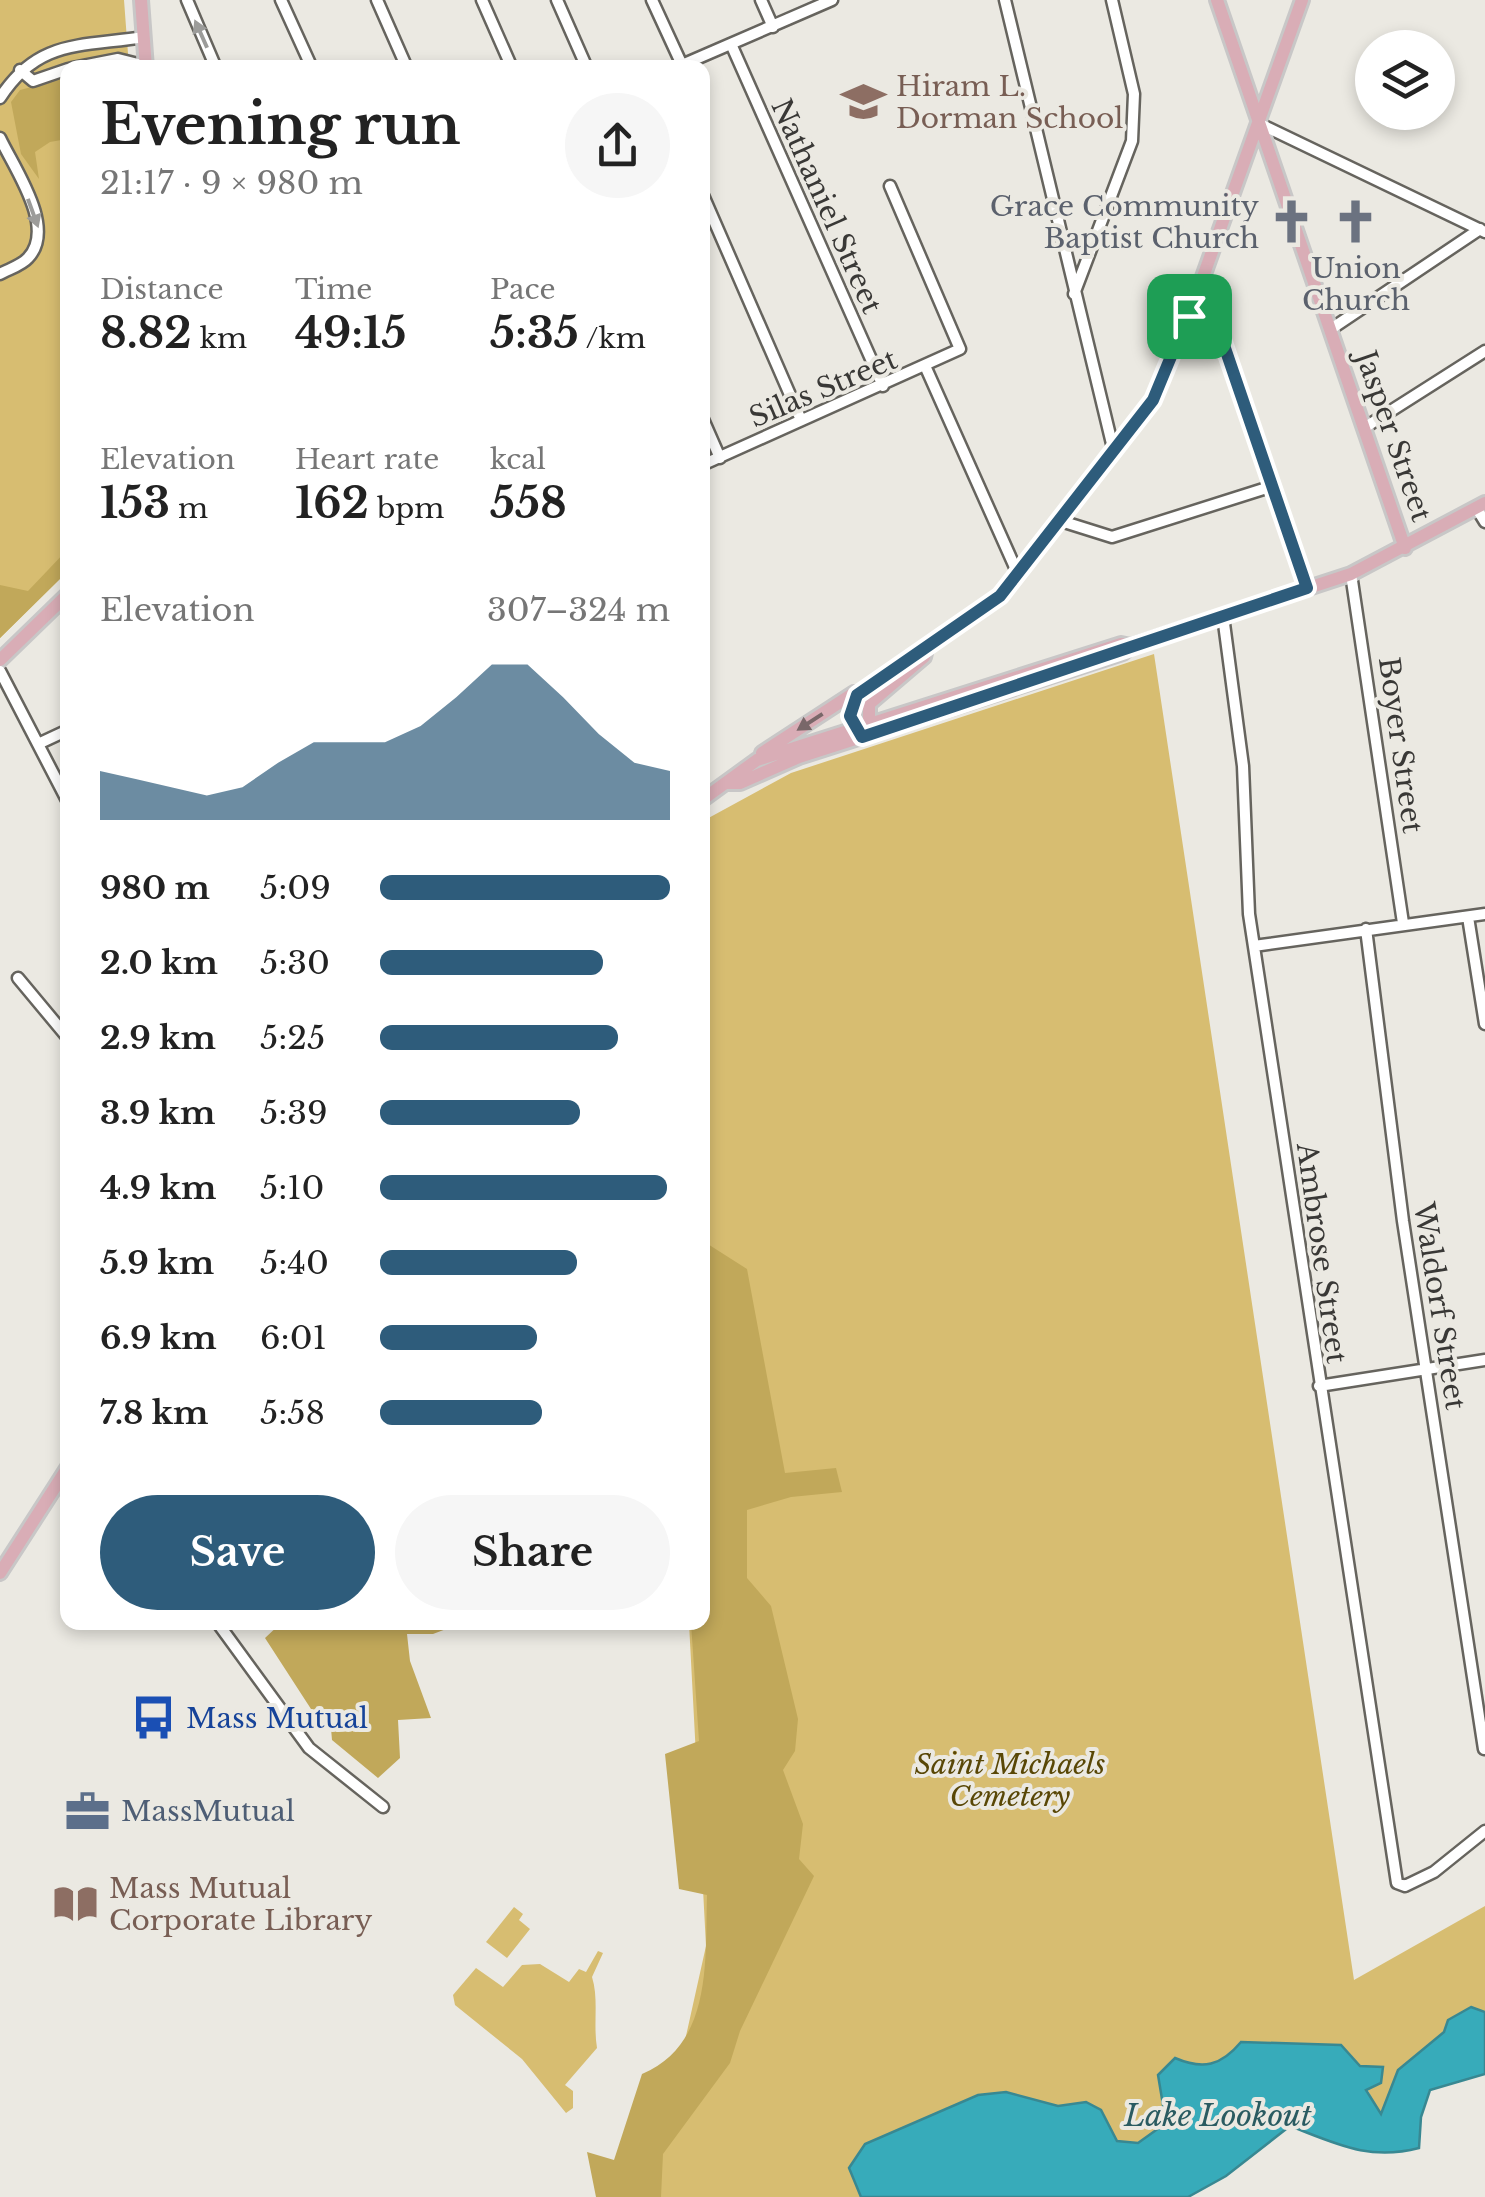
<!DOCTYPE html>
<meta charset="utf-8">
<style>
:root{--surface:#fff;--page:#f6f6f6;--text:#222;--muted:#767676;--accent:#2e5c7b}
body{margin:0;font-family:"Libre Baskerville",serif;background:var(--page);color:var(--text);height:100vh;display:flex;flex-direction:column;font-size:38px;white-space:nowrap}
*{box-sizing:border-box;margin:0}
p{font-size:32px;color:var(--muted)}
.icon{flex:none;width:55px;height:55px;fill:none;stroke:currentColor;stroke-width:2;stroke-linecap:round;stroke-linejoin:round}
.map{position:relative;flex:1;overflow:hidden}
.details{position:absolute;left:60px;top:60px;width:650px;height:1570px;display:flex;flex-direction:column;background:var(--surface);border-radius:20px;box-shadow:0 5px 15px #0003}
.details>*{flex:none}
.tools{position:absolute;left:1355px;top:30px;display:grid;gap:20px}
.tools a{display:grid;place-items:center;width:100px;height:100px;border-radius:50%;background:var(--surface);box-shadow:0 5px 15px #0003;font-size:50px}
.pin{position:absolute;display:grid;place-items:center;width:85px;height:85px;color:#fff;margin:-42px;border-radius:20px;box-shadow:0 5px 15px #0006}
.round{display:grid;place-items:center;flex:none;width:105px;height:105px;border-radius:52px;background:var(--page)}
.overview{display:flex;align-items:center;justify-content:space-between;height:170px;padding:0 40px}
h1{font-size:55px;font-weight:700;line-height:75px}
.metrics{display:grid;grid-template-columns:repeat(3,1fr);gap:15px;height:170px;padding:10px 40px}
.metrics div{display:grid;align-content:center}
.metrics b{font-size:42px;font-weight:700}
.metrics small{font-size:28px;font-weight:400}
.metrics p{font-size:28px}
.chart{height:280px;padding:20px 40px}
.chart p{display:flex;justify-content:space-between}
.chart svg{width:100%;height:180px;margin-top:10px;fill:var(--accent);opacity:.7}
.cta{display:flex;gap:20px;margin-top:auto;padding:20px 40px}
.cta a{flex:1;height:115px;border-radius:60px;background:var(--accent);color:#fff;font-size:40px;font-weight:700;line-height:115px;text-align:center}
.cta a+a{background:var(--page);color:var(--text)}
ul{padding:0 40px;list-style:none;font-size:32px}
li{display:grid;grid-template-columns:160px 120px 1fr;align-items:center;height:75px}
li i{height:25px;border-radius:12px;background:var(--accent)}
.map>svg:first-child{display:block}
.green{fill:#d7bd71}
.forest{fill:#c1a85a}
.water{fill:#37abba;stroke:#388892;stroke-width:2.5}
.lines{fill:none;stroke-linecap:round;stroke-linejoin:round}
.minor-casing{stroke:#66645e;stroke-width:15}
.major-casing{stroke:#c8c7c7;stroke-width:18}
.minor{stroke:#fff;stroke-width:10}
.major{stroke:#d9adb6;stroke-width:12}
.oneway{fill:#9c9c9a}
.oneway2{fill:#796769}
.route-casing{stroke:#fff;stroke-width:20}
.route{stroke:#2e5c7b;stroke-width:12}
.labels{text-anchor:middle;stroke-width:8;stroke-linejoin:round;paint-order:stroke}
.education-label{font-size:28px;fill:#785e54;stroke:#ebe9e2;text-anchor:start}
.street-label{font-size:28px;fill:#393836;stroke:#ebe9e2}
.worship-label{font-size:28px;fill:#5b616d;stroke:#ebe9e2;text-anchor:end}
.transit-label{font-size:28px;fill:#164399;stroke:#ebe9e2;text-anchor:start}
.park-label{font-size:28px;font-style:italic;fill:#594706;stroke:#ebe9e2}
.service-label{font-size:28px;fill:#4e5e75;stroke:#ebe9e2;text-anchor:start}
.water-label{font-size:30px;font-style:italic;fill:#2a5b61;stroke:#ebe9e2}
</style>
<div class="map">
<svg width="1485" height="2197" viewBox="0 0 1485 2197">
<rect width="100%" height="100%" fill="#ebe9e2"/>
<path class="green" d="M0,0H124L129,67L68,68L67,572L0,638Z
M1154,654L1354,1980L1485,1906V2012L1444,2032L1398,2070L1381,2115C1366,2091 1361,2067 1341,2045L1226,2059L1198,2068L1174,2059L1158,2075L1166,2123L1137,2143L1117,2141C1090,2087 1099,2113 1054,2105C1038,2103 1022,2096 1006,2092L849,2168L861,2197H616L656,2171L706,1946L689,1623L702,1622L703,821L791,773Z
M514,1907L523,1914L519,1920L530,1929L507,1958L486,1942Z
M598,1951L603,1953L592,1977C599,1999 593,2024 597,2048L565,2085L573,2091V2108L566,2113L522,2059L455,2005L453,1995L476,1968L503,1987L522,1965L540,1964L569,1982L579,1969L586,1972Z"/>
<path class="forest" d="M67,78V139L50,142L35,152L39,179L21,154L11,102L20,90Z
M67,550V572L0,638V585L28,591Z
M703,1241L747,1269L785,1473L836,1468L842,1492L791,1497L747,1510V1578L771,1606L798,1719L795,1751L783,1770L803,1824L799,1859L814,1876L740,2031L730,2063L663,2154L661,2197H596L587,2152L614,2160L642,2074C713,2044 705,1960 707,1895L679,1889L665,1754L699,1741L691,1623L702,1622Z
M281,1623H462L433,1634H407L410,1661L431,1718L398,1720L400,1758L378,1778L332,1740L330,1717L311,1709L265,1638Z"/>
<path class="water" d="M1471,2007L1485,2012V2074L1430,2090L1421,2117L1419,2148C1369,2161 1337,2144 1290,2126L1226,2176L1188,2197H861L849,2168L865,2144L978,2095L1006,2092L1058,2106L1086,2102L1101,2110L1117,2141L1138,2143L1166,2123L1158,2075L1175,2058C1203,2070 1221,2066 1241,2042L1341,2045L1360,2066L1383,2067L1381,2083L1366,2090L1381,2114L1398,2070L1444,2032L1448,2020Z"/>
<g class="lines">
<defs>
<path id="minor" d="M187,0L216,68
M281,0L312,68
M377,0L407,68
M482,0L512,68
M557,0L587,68
M652,0L682,65
M761,0L773,27
M1005,0L1114,452
M731,44L883,386
M72,68L118,59L146,66
M675,68L832,0
M20,70L33,81L68,69
M0,98C38,39 80,47 144,37
M1258,123L1485,232
M0,138C14,168 57,228 28,258C22,265 9,269 0,274
M702,193L801,420
M1074,294L1132,141L1134,94L1112,0
M1194,301L1214,317L1307,588
M1331,329L1480,229
M926,368L1018,574
M702,417L720,458
M1364,428L1485,351
M702,465L960,349L890,186
M1477,509L1485,522
M1061,521L1112,537L1273,486
M1351,574L1403,923
M1223,616L1243,766L1249,914L1397,1883L1405,1886L1434,1872L1485,1831
M0,671L68,802
M38,744L68,730
M1468,917L1485,1024
M1366,929L1403,1221L1484,1749
M1254,946L1485,914
M18,978L68,1038
M1319,1386L1485,1360
M217,1622L309,1748L383,1807"/>
<path id="major" d="M141,0L146,68
M1217,0L1405,548
M0,660L68,594
M869,727V704L924,657L926,649
M863,737L850,716L857,695L999,597L1153,400L1189,316L1302,0
M762,753L854,693
M728,783H740L799,757L1123,653L1131,646L1351,574L1485,503
M702,800L757,760L1121,644L1131,646
M0,1573L68,1467"/>
</defs>
<use href="#minor" class="minor-casing"/>
<use href="#major" class="major-casing"/>
<use href="#minor" class="minor"/>
<use href="#major" class="major"/>
</g>
<defs><path id="oneway-solid" d="M-6-.8H1V-3.2L6.5 0L1 3.2V.8H-6Z" transform="scale(2.5)"/></defs>
<g class="oneway">
<use href="#oneway-solid" transform="translate(201 34) rotate(-114)"/>
<use href="#oneway-solid" transform="translate(33 213) rotate(70)"/>
</g>
<use class="oneway2" href="#oneway-solid" transform="translate(810 722) rotate(147)"/>
<g class="lines">
<defs>
<path id="route" d="M1194,301L1214,316L1307,588L862,737L850,716L857,695L1000,596L1153,400Z"/>
</defs>
<use href="#route" class="route-casing"/>
<use href="#route" class="route"/>
</g>
<defs>
<symbol id="school-bare" viewBox="-9 -9 18 18"><path d="M0-5L7-2L0 1L-7-2ZM-4 1L0 2.5L4 1V4Q0 6-4 4Z" fill="#8d6e63" stroke="#ebe9e2" stroke-width="2.5" paint-order="stroke"/></symbol>
<symbol id="church-bare" viewBox="-9 -9 18 18"><path d="M-1.2-6h2.4v3.5h3.3v2.4h-3.3V6h-2.4V-.1h-3.3v-2.4h3.3Z" fill="#6b7280" stroke="#ebe9e2" stroke-width="2.5" paint-order="stroke"/></symbol>
<symbol id="bus-bare" viewBox="-9 -9 18 18"><path d="M-5-6H5V4H4V6H2V4H-2V6H-4V4H-5ZM-3.5-4V0h7V-4ZM-3.5 1.2v1.5H-2V1.2ZM2 1.2v1.5H3.5V1.2Z" fill="#1a4fb4" stroke="#ebe9e2" stroke-width="2.5" paint-order="stroke"/></symbol>
<symbol id="office-bare" viewBox="-9 -9 18 18"><path d="M-6-3h4V-5.5h4V-3h4V5H-6ZM-1-4.5V-3h2v-1.5ZM-6 0V1H6V0Z" fill="#5c6f8a" stroke="#ebe9e2" stroke-width="2.5" paint-order="stroke"/></symbol>
<symbol id="library-bare" viewBox="-9 -9 18 18"><path d="M-6-4Q-3-5.5-.7-3.5V5Q-3 3-6 4ZM6-4Q3-5.5 .7-3.5V5Q3 3 6 4Z" fill="#8d6e63" stroke="#ebe9e2" stroke-width="2.5" paint-order="stroke"/></symbol>
</defs>
<g fill-rule="evenodd">
<use href="#school-bare" x="832" y="70" width="63" height="63"/>
<use href="#church-bare" x="1260" y="190" width="63" height="63"/>
<use href="#church-bare" x="1324" y="190" width="63" height="63"/>
<use href="#bus-bare" x="122" y="1686" width="63" height="63"/>
<use href="#office-bare" x="56" y="1780" width="63" height="63"/>
<use href="#library-bare" x="44" y="1872" width="63" height="63"/>
</g>
<g class="labels">
<g class="education-label">
<text x="896" y="96">Hiram L.<tspan x="896" dy="32">Dorman School</tspan></text>
<text x="109" y="1898">Mass Mutual<tspan x="109" dy="32">Corporate Library</tspan></text>
</g>
<g class="street-label">
<text transform="translate(827 206) rotate(66)" y="10">Nathaniel Street</text>
<text transform="translate(823 388) rotate(-23)" y="10">Silas Street</text>
<text transform="translate(1394 436) rotate(71)" y="10">Jasper Street</text>
<text transform="translate(1401 745) rotate(82)" y="10">Boyer Street</text>
<text transform="translate(1322 1253) rotate(82)" y="10">Ambrose Street</text>
<text transform="translate(1440 1306) rotate(81)" y="10">Waldorf Street</text>
</g>
<g class="worship-label">
<text x="1259" y="216">Grace Community<tspan x="1259" dy="32">Baptist Church</tspan></text>
<text x="1356" y="278" text-anchor="middle">Union<tspan x="1356" dy="32">Church</tspan></text>
</g>
<g class="transit-label">
<text x="186" y="1728">Mass Mutual</text>
</g>
<g class="park-label">
<text x="1010" y="1774">Saint Michaels<tspan x="1010" dy="32">Cemetery</tspan></text>
</g>
<g class="service-label">
<text x="121" y="1821">MassMutual</text>
</g>
<g class="water-label">
<text x="1218" y="2126">Lake Lookout</text>
</g>
</g>
</svg>
<div class="tools">
<a><svg class="icon" aria-label="layers" viewBox="0 0 24 24"><path d="M12 4l9 5-9 5-9-5zM3 14l9 5 9-5"/></svg></a>
</div>
<div class="pin" style="left:1189px;top:316px;background:#1e9e55"><svg class="icon" aria-label="arrive" viewBox="0 0 24 24"><path d="M6 21V4h12l-3 4 3 4H6"/></svg></div>
<section class="details">
<div class="overview"><div><h1>Evening run</h1><p>21:17 · 9 × 980 m</p></div><a class="round"><svg class="icon" aria-label="share" viewBox="0 0 24 24"><path d="M12 15V3M7 8l5-5 5 5M5 13v7h14v-7"/></svg></a></div>
<div class="metrics">
<div><p>Distance</p><b>8.82<small> km</small></b></div>
<div><p>Time</p><b>49:15</b></div>
<div><p>Pace</p><b>5:35<small> /km</small></b></div>
</div>
<div class="metrics">
<div><p>Elevation</p><b>153<small> m</small></b></div>
<div><p>Heart rate</p><b>162<small> bpm</small></b></div>
<div><p>kcal</p><b>558</b></div>
</div>
<div class="chart"><p><span>Elevation</span>307–324 m</p>
<svg viewBox="0 0 160 44" preserveAspectRatio="none"><path d="M0 44V32L10 34L20 36L30 38L40 36L50 30L60 25L70 25L80 25L90 21L100 14L110 6L120 6L130 14L140 23L150 30L160 32V44z"/></svg>
</div>
<ul>
<li><b>980 m</b>5:09<i style="width:100%"></i></li>
<li><b>2.0 km</b>5:30<i style="width:77%"></i></li>
<li><b>2.9 km</b>5:25<i style="width:82%"></i></li>
<li><b>3.9 km</b>5:39<i style="width:69%"></i></li>
<li><b>4.9 km</b>5:10<i style="width:99%"></i></li>
<li><b>5.9 km</b>5:40<i style="width:68%"></i></li>
<li><b>6.9 km</b>6:01<i style="width:54%"></i></li>
<li><b>7.8 km</b>5:58<i style="width:56%"></i></li>
</ul>
<div class="cta"><a>Save</a><a>Share</a></div>
</section>
</div>
